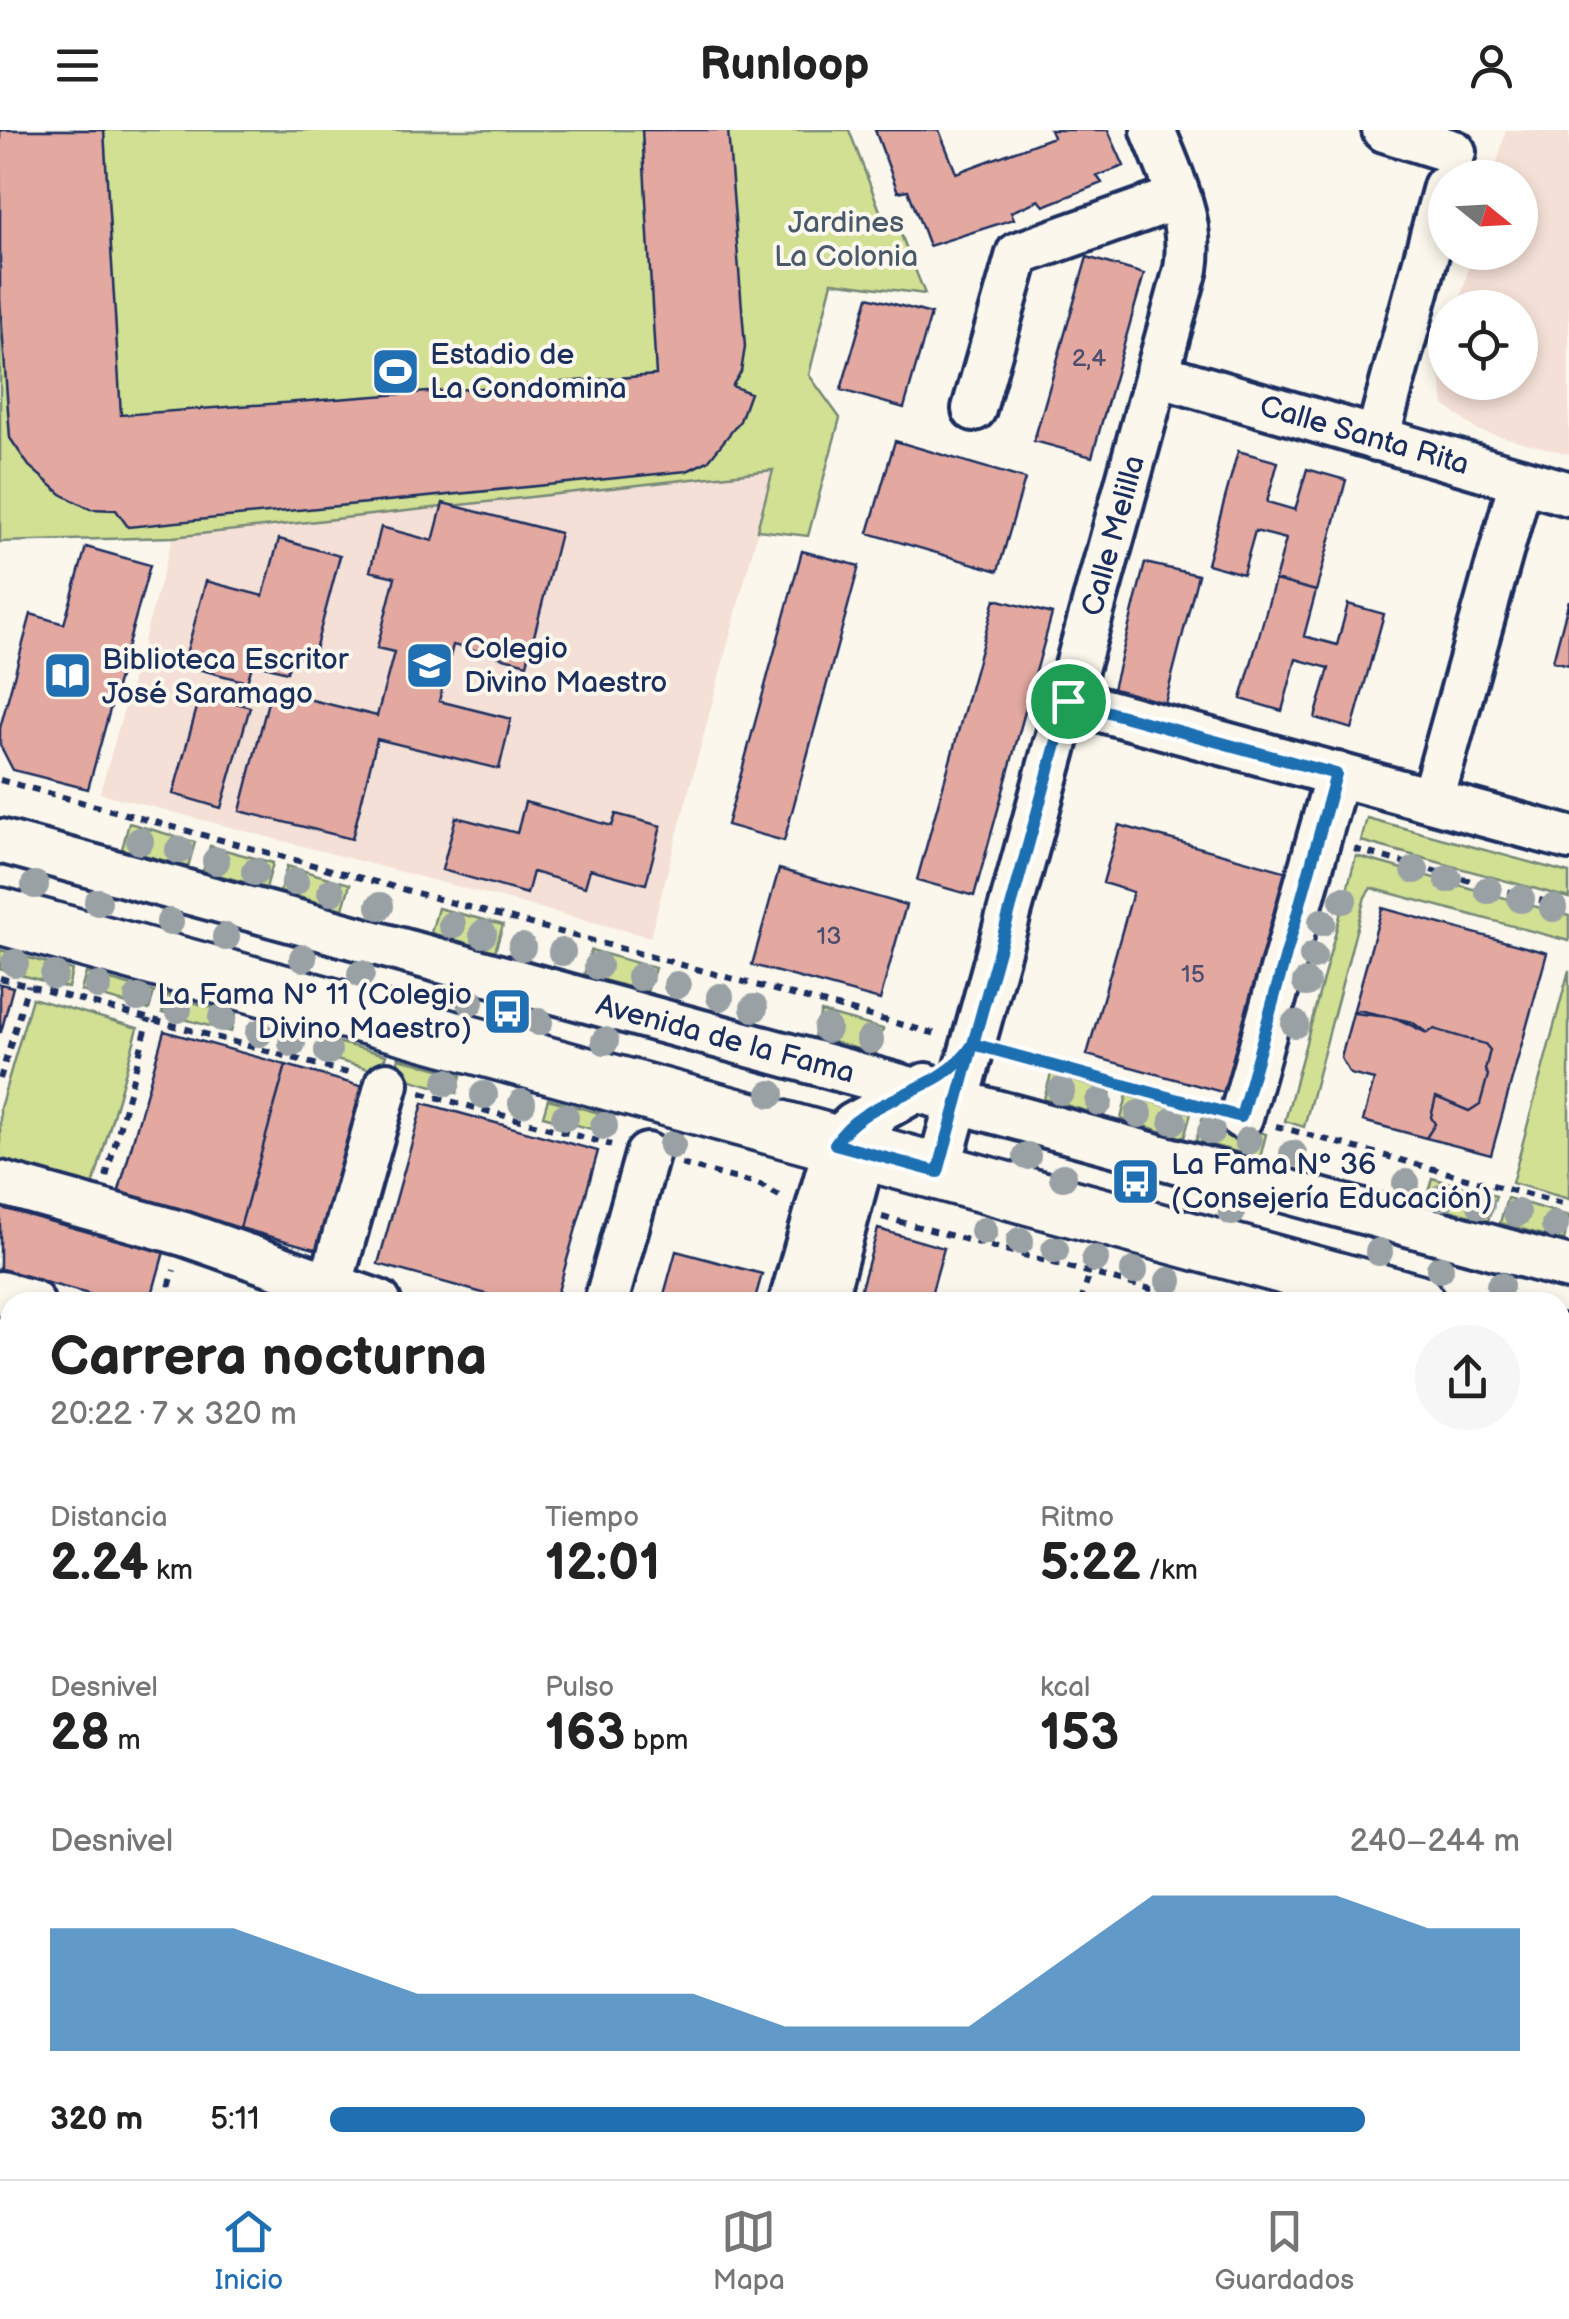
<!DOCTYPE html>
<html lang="es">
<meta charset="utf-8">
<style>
:root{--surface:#fff;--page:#f6f6f6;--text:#222;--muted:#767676;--line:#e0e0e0;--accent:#1f6fb2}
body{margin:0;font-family:"Balsamiq Sans",sans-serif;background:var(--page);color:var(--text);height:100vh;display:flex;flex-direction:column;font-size:38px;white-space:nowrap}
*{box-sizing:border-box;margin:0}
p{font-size:32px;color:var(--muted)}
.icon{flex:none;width:55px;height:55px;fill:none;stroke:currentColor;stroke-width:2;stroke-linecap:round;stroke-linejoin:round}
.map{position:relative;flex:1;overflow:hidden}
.details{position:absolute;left:0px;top:1162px;width:1570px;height:888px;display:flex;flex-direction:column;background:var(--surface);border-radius:30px 30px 0 0;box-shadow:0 5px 15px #0003}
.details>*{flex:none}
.needle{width:65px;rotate:108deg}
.fabs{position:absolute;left:1428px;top:30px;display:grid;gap:20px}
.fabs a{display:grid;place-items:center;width:110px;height:110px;border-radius:50%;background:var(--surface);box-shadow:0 5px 15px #0003;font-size:50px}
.pin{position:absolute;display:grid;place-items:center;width:85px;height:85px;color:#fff;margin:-42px;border:5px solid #fff;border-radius:50%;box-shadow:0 2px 10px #0007}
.round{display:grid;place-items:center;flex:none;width:105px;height:105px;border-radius:52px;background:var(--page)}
.overview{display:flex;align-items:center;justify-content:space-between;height:170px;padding:0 50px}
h1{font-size:55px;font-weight:700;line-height:75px}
.figures{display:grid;grid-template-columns:repeat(3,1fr);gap:15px;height:170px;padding:10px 50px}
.figures div{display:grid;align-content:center}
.figures b{font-size:50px;font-weight:700}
.figures small{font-size:28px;font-weight:400}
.figures p{font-size:28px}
.chart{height:280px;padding:20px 50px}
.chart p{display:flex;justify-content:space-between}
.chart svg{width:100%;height:180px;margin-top:10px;fill:var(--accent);opacity:.7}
ul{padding:0 50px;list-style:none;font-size:32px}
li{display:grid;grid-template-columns:160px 120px 1fr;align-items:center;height:75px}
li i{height:25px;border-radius:12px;background:var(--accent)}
header{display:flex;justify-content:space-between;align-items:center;height:130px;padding:0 50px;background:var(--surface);font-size:45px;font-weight:700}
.tabs{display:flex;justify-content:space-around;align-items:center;height:140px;border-top:2px solid var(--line);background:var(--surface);font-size:28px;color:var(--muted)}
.tabs a{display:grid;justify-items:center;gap:5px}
.tabs .current{color:var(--accent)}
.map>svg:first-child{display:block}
.built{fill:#f4e0d6}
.green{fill:#d2e093;stroke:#768878;stroke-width:2.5}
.building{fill:#e3a9a1;stroke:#1b2f5e;stroke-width:2.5}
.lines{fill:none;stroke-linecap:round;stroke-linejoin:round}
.minor-casing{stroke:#1b2f5e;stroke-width:50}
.major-casing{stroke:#1b2f5e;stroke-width:62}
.path{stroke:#1b2f5e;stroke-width:6;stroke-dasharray:8 8;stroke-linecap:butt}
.minor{stroke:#fbf7ec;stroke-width:42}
.major{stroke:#fbf7ec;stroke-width:55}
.tree{fill:#99a1a5}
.route-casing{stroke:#fff;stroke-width:20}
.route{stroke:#1f6fb2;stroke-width:12}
.labels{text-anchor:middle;stroke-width:8;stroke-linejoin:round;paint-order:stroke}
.number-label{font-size:25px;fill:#4d4e6f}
.park-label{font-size:30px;fill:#495b6b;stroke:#fbf7ec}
.poi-label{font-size:30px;fill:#1b2f5e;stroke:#fbf7ec;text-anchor:start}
.street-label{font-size:30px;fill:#1b2f5e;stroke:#fbf7ec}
</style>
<header><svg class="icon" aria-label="menu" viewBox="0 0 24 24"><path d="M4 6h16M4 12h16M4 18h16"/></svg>Runloop<svg class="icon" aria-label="person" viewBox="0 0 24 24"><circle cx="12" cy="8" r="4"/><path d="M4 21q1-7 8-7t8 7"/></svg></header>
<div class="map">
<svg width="1569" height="2049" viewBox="0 0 1569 2049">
<rect width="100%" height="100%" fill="#fbf7ec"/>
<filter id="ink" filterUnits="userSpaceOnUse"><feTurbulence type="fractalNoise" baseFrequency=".01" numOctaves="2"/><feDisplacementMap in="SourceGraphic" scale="20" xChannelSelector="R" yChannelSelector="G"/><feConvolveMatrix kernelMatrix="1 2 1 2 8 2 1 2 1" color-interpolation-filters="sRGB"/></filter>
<g filter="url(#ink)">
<path class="built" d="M1506,0H1569V324L1477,300L1444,275L1440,246L1445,226V252H1520V178L1458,177L1473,123L1520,122V48L1493,47Z
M774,340L650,807L100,663L173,407Z
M858,2040H1406L1403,2049H856Z"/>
<path class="green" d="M0,0H849L882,86L896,92L925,164L832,152L809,245L840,288L808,406L757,400L773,340L173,407L0,412Z
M1367,688L1569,743V768L1361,711Z
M129,693L195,712L188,737L122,719Z
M210,716L273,733L266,758L203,741Z
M1356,726L1569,786V811L1371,758L1365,767L1304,997L1285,991Z
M287,736L350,754L343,779L280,762Z
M438,778L503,795L495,821L431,803Z
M0,820L72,840L68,858L0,839Z
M591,820L655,838L647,862L584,845Z
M1569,840V1069L1512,1053Z
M86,843L154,862L149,880L81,861Z
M167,865L236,884L231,902L162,883Z
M32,868L138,898L93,1056L0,1029V978Z
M821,882L883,899L876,924L814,907Z
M322,908L386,925L380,942L318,925Z
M399,928L461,945L457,963L394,945Z
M1051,944L1111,961L1104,986L1044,969Z
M1127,965L1191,983L1184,1008L1121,989Z
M548,969L614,987L610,1004L543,986Z
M1203,986L1266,1004L1260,1028L1196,1011Z
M1432,1048L1496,1066L1488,1091L1425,1073Z
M1507,1068L1569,1086L1564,1111L1500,1093Z
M0,1281L10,1284V1426L0,1463Z"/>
<path class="building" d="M0,0H104L121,285L656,245L642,0H728L745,217L741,242L732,256L750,263L740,291L708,331L687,341L128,397L116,380L90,379L61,364L29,336L10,308L0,169Z
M875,0H939L956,43L1053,7L1050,0H1108L1124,36L1097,46L1102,53L1044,76L1039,70L1011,82L1014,89L929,116L908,60L898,62Z
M1087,127L1144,144L1092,327L1034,311Z
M868,167L931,184L904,278L841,260Z
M895,311L1025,349L998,441L868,403Z
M1238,321L1278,332L1267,372L1295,380L1307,339L1346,350L1316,461L1275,450L1286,409L1255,401L1243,444L1207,434Z
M443,373L560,403L527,534L453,515L439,571L511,589L499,639L377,609L352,709L240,681L271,560L377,586L394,522L377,518L395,447L370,441L381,397L433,411Z
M279,409L340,426L312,531L292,525L287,542L253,533L247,552L183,535L206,451L263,466Z
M86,417L150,435L88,659L13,640L0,615V598L31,484L64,494Z
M802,421L859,436L784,711L727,695Z
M1145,433L1198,445L1164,577L1112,563Z
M1275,450L1316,461L1304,506L1337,515L1348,474L1384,484L1352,599L1315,588L1329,538L1296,529L1282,581L1241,569Z
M995,469L1052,484L974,766L917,750Z
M1569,470V535L1553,531Z
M201,563L250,577L221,678L173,664Z
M525,672L612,696L616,684L661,696L646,754L590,739L585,757L533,742L527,764L442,740L456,687L517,703Z
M1119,695L1302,746L1240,967L1087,925L1133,762L1103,753Z
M779,739L906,775L880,870L752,835Z
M1382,778L1547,823L1491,1025L1426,1008L1435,994L1431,987L1436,967L1469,981L1480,974L1488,945L1485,940L1490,920L1485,914L1434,899L1427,903L1396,888L1353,883Z
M0,854L13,857L1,902H0Z
M1358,880L1412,892L1427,903L1434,899L1485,914L1490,920L1485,940L1488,945L1480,974L1469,981L1436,967L1431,987L1435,994L1426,1008L1363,991L1374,950L1350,944L1341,928L1353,883Z
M164,901L286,935L240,1098L118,1064Z
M286,935L364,957L318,1120L240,1098Z
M423,973L598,1021L555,1172H515L378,1134Z
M0,1072L165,1118L150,1172H118L0,1140Z
M878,1099L944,1118L929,1172H857Z
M676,1121L762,1144L754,1172H662Z
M0,1198L10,1201V1262L0,1259Z
M1560,1296L1569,1298V1343L1560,1340Z
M1560,1409L1569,1411V1458L1560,1490Z
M0,1644L10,1646V1716L0,1713Z
M1560,1726L1569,1729L1566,1895L1560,1893Z
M0,1945L10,1948V2018L0,2015Z
M1560,1947L1569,1948V2005L1560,2004Z
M784,2040H828L825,2049H781Z
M1100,2040H1286L1319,2049H1097Z
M1503,2040H1545L1542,2049H1502Z"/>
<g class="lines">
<defs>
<g id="minor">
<path d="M1384,0L1454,22"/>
<path id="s1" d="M1158,245L1569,364"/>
<path d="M974,279L1018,124L1179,67"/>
<path d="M1377,309L1445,57"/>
<path d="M1068,571L1569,708"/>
<path d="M1432,670L1521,351"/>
<path id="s2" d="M0,711L1569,1138"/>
<path d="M1241,987L1337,644"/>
<path id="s3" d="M938,1042L1186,139C1194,90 1171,45 1153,0"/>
<path d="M0,1053L184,1104L379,1172"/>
<path d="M0,1163L32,1172"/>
<path d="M322,1172L330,1157L387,954"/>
<path d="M606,1172L647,1025"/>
<path d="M791,1172L837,1010L853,995L926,955"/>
<path d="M824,1172L872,993"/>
<path d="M1560,1359L1569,1361"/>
<path d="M0,1555L10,1564"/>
<path d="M1560,1561L1569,1525"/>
<path d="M1560,1699L1569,1701"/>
<path d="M0,1904L10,1902"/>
<path d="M1560,1919L1569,1921"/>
<path d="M1560,2024L1569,2025"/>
<path d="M205,2040L249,2048"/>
<path d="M3,2049L44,2040"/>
<path d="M298,2049L306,2040"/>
<path d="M743,2049L745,2040"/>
<path d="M1464,2049L1465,2040"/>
</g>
<path id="major" d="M0,786L1416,1172
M1560,1212L1569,1214"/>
</defs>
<use href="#minor" class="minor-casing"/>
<use href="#major" class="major-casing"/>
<path class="path" d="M0,650L940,905
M1354,719L1569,778
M0,848L351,944
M1006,923L1206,977
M0,949L28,855
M421,963L611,1015
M1276,996L1569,1076
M681,1034L760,1055L783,1068
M106,1047L149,889
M882,1087L1199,1172
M165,1172L174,1140
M1081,1172L1090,1142
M1560,1272L1569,1274
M0,1767L10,1772
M839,2049L841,2040"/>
<use href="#minor" class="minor"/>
<use href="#major" class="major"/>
</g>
<g class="tree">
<circle cx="140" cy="711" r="14"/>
<circle cx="179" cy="720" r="14"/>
<circle cx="216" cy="731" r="14"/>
<circle cx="1415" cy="740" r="14"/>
<circle cx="255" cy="742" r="14"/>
<circle cx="1448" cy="749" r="14"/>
<circle cx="295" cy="752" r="14"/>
<circle cx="35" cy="755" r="14"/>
<circle cx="1488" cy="760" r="14"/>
<circle cx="331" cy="762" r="14"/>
<circle cx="1521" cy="769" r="14"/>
<circle cx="1343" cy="770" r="14"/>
<circle cx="98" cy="772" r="14"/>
<circle cx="380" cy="776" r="14"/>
<circle cx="1553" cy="778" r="14"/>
<circle cx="170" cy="792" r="14"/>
<circle cx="1322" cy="792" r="14"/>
<circle cx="452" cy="795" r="14"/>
<circle cx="483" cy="804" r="14"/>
<circle cx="226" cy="807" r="14"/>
<circle cx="522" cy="817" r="14"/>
<circle cx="562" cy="822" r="14"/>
<circle cx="1313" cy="826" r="14"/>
<circle cx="303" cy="828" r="14"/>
<circle cx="15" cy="833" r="14"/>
<circle cx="598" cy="836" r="14"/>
<circle cx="361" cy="844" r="14"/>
<circle cx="54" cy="845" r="14"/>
<circle cx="640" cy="847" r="14"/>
<circle cx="1306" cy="853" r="14"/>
<circle cx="677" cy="855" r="14"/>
<circle cx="98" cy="856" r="14"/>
<circle cx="720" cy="867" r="14"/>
<circle cx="138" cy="868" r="14"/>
<circle cx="470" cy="872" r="14"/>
<circle cx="754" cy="878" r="14"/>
<circle cx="178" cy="879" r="14"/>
<circle cx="222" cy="888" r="14"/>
<circle cx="539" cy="892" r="14"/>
<circle cx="1295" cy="894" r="14"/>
<circle cx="827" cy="899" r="14"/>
<circle cx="259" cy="903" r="14"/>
<circle cx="870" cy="910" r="14"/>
<circle cx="605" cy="911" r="14"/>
<circle cx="292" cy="913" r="14"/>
<circle cx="328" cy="921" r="14"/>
<circle cx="447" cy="952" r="14"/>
<circle cx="1061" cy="961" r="14"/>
<circle cx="771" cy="964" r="14"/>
<circle cx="484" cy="965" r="14"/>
<circle cx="1099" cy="972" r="14"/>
<circle cx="522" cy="973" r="14"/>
<circle cx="1139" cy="984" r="14"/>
<circle cx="565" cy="987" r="14"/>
<circle cx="1173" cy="991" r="14"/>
<circle cx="604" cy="996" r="14"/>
<circle cx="1211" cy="1001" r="14"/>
<circle cx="1248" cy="1011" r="14"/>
<circle cx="672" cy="1015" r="14"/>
<circle cx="1293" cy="1024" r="14"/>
<circle cx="1027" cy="1026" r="14"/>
<circle cx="1063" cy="1047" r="14"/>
<circle cx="1406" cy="1053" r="14"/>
<circle cx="1443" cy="1067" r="14"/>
<circle cx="1481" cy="1075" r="14"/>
<circle cx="1232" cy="1082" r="14"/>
<circle cx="1517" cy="1083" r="14"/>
<circle cx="1555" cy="1095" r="14"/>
<circle cx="984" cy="1101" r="14"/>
<circle cx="1020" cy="1111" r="14"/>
<circle cx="1055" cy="1120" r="14"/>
<circle cx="1379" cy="1122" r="14"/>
<circle cx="1095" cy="1129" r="14"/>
<circle cx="1440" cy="1139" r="14"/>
<circle cx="1134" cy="1141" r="14"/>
<circle cx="1169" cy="1151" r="14"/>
<circle cx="1500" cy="1156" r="14"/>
</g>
</g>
<g class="lines" filter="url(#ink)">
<defs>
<path id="route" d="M1068,571L973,914C942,965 866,964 835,1014L938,1042L973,914L1241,987L1336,644L1068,571"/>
</defs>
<use href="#route" class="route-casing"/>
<use href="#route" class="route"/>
</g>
<defs>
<symbol id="stadium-square" viewBox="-11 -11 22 22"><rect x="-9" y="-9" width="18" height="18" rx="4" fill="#1f6fb2" stroke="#fbf7ec"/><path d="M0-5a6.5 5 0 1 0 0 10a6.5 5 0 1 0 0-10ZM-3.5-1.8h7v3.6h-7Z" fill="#fff"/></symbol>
<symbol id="school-square" viewBox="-11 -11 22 22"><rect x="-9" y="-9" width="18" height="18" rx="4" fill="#1f6fb2" stroke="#fbf7ec"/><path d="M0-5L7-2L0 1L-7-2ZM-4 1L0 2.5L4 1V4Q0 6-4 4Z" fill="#fff"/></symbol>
<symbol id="library-square" viewBox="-11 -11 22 22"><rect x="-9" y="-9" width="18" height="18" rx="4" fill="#1f6fb2" stroke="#fbf7ec"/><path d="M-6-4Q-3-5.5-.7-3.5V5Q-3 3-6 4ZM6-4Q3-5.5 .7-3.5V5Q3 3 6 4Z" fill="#fff"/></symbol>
<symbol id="bus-square" viewBox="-11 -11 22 22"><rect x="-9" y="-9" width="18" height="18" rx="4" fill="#1f6fb2" stroke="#fbf7ec"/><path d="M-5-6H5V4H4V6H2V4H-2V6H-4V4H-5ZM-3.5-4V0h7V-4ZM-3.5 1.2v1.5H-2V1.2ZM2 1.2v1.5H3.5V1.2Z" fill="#fff"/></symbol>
</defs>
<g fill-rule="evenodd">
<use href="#stadium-square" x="368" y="214" width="55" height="55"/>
<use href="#school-square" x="402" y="508" width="55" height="55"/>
<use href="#library-square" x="40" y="518" width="55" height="55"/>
<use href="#bus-square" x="480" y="854" width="55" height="55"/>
<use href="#bus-square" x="1108" y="1024" width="55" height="55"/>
</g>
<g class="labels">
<g class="number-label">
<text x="1089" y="236">2,4</text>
<text x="829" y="814">13</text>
<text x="1193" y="852">15</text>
</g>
<g class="park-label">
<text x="846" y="102">Jardines<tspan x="846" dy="34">La Colonia</tspan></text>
</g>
<g class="poi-label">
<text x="430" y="234">Estadio de<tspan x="430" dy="34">La Condomina</tspan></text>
<text x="464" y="528">Colegio<tspan x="464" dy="34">Divino Maestro</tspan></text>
<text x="102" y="539">Biblioteca Escritor<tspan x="102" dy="34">José Saramago</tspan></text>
<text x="472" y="874" text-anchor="end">La Fama Nº 11 (Colegio<tspan x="472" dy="34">Divino Maestro)</tspan></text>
<text x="1171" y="1044">La Fama Nº 36<tspan x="1171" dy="34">(Consejería Educación)</tspan></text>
</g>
<g class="street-label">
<text dy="10" stroke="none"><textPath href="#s1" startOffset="215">Calle Santa Rita</textPath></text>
<text dy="10" stroke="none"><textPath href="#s3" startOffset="660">Calle Melilla</textPath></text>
<text dy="10" stroke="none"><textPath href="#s2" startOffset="752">Avenida de la Fama</textPath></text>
</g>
</g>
</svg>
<div class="fabs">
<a><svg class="needle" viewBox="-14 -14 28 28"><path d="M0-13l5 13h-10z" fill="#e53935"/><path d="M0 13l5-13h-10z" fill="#767676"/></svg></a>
<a><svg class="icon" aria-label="locate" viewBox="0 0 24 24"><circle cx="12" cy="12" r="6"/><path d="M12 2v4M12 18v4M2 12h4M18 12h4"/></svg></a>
</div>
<div class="pin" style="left:1068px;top:571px;background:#1e9e55"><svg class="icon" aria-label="arrive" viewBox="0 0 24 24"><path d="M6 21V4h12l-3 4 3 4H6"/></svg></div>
<section class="details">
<div class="overview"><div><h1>Carrera nocturna</h1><p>20:22 · 7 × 320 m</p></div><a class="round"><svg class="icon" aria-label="share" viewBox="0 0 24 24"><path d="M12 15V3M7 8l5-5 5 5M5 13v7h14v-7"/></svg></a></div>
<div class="figures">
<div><p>Distancia</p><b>2.24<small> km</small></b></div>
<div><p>Tiempo</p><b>12:01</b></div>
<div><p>Ritmo</p><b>5:22<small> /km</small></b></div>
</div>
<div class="figures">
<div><p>Desnivel</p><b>28<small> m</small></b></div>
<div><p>Pulso</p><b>163<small> bpm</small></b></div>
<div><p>kcal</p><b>153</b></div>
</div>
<div class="chart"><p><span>Desnivel</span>240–244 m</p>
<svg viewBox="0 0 160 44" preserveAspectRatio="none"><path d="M0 44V14L10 14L20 14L30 22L40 30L50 30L60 30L70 30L80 38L90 38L100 38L110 22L120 6L130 6L140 6L150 14L160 14V44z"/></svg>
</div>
<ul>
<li><b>320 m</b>5:11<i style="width:87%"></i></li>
</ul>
</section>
</div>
<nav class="tabs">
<a class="current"><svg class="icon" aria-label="home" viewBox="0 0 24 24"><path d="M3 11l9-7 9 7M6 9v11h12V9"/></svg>Inicio</a>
<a><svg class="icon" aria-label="map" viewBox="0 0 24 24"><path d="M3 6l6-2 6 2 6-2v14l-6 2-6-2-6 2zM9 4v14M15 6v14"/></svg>Mapa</a>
<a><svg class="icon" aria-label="saved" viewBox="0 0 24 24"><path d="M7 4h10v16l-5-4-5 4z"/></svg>Guardados</a>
</nav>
